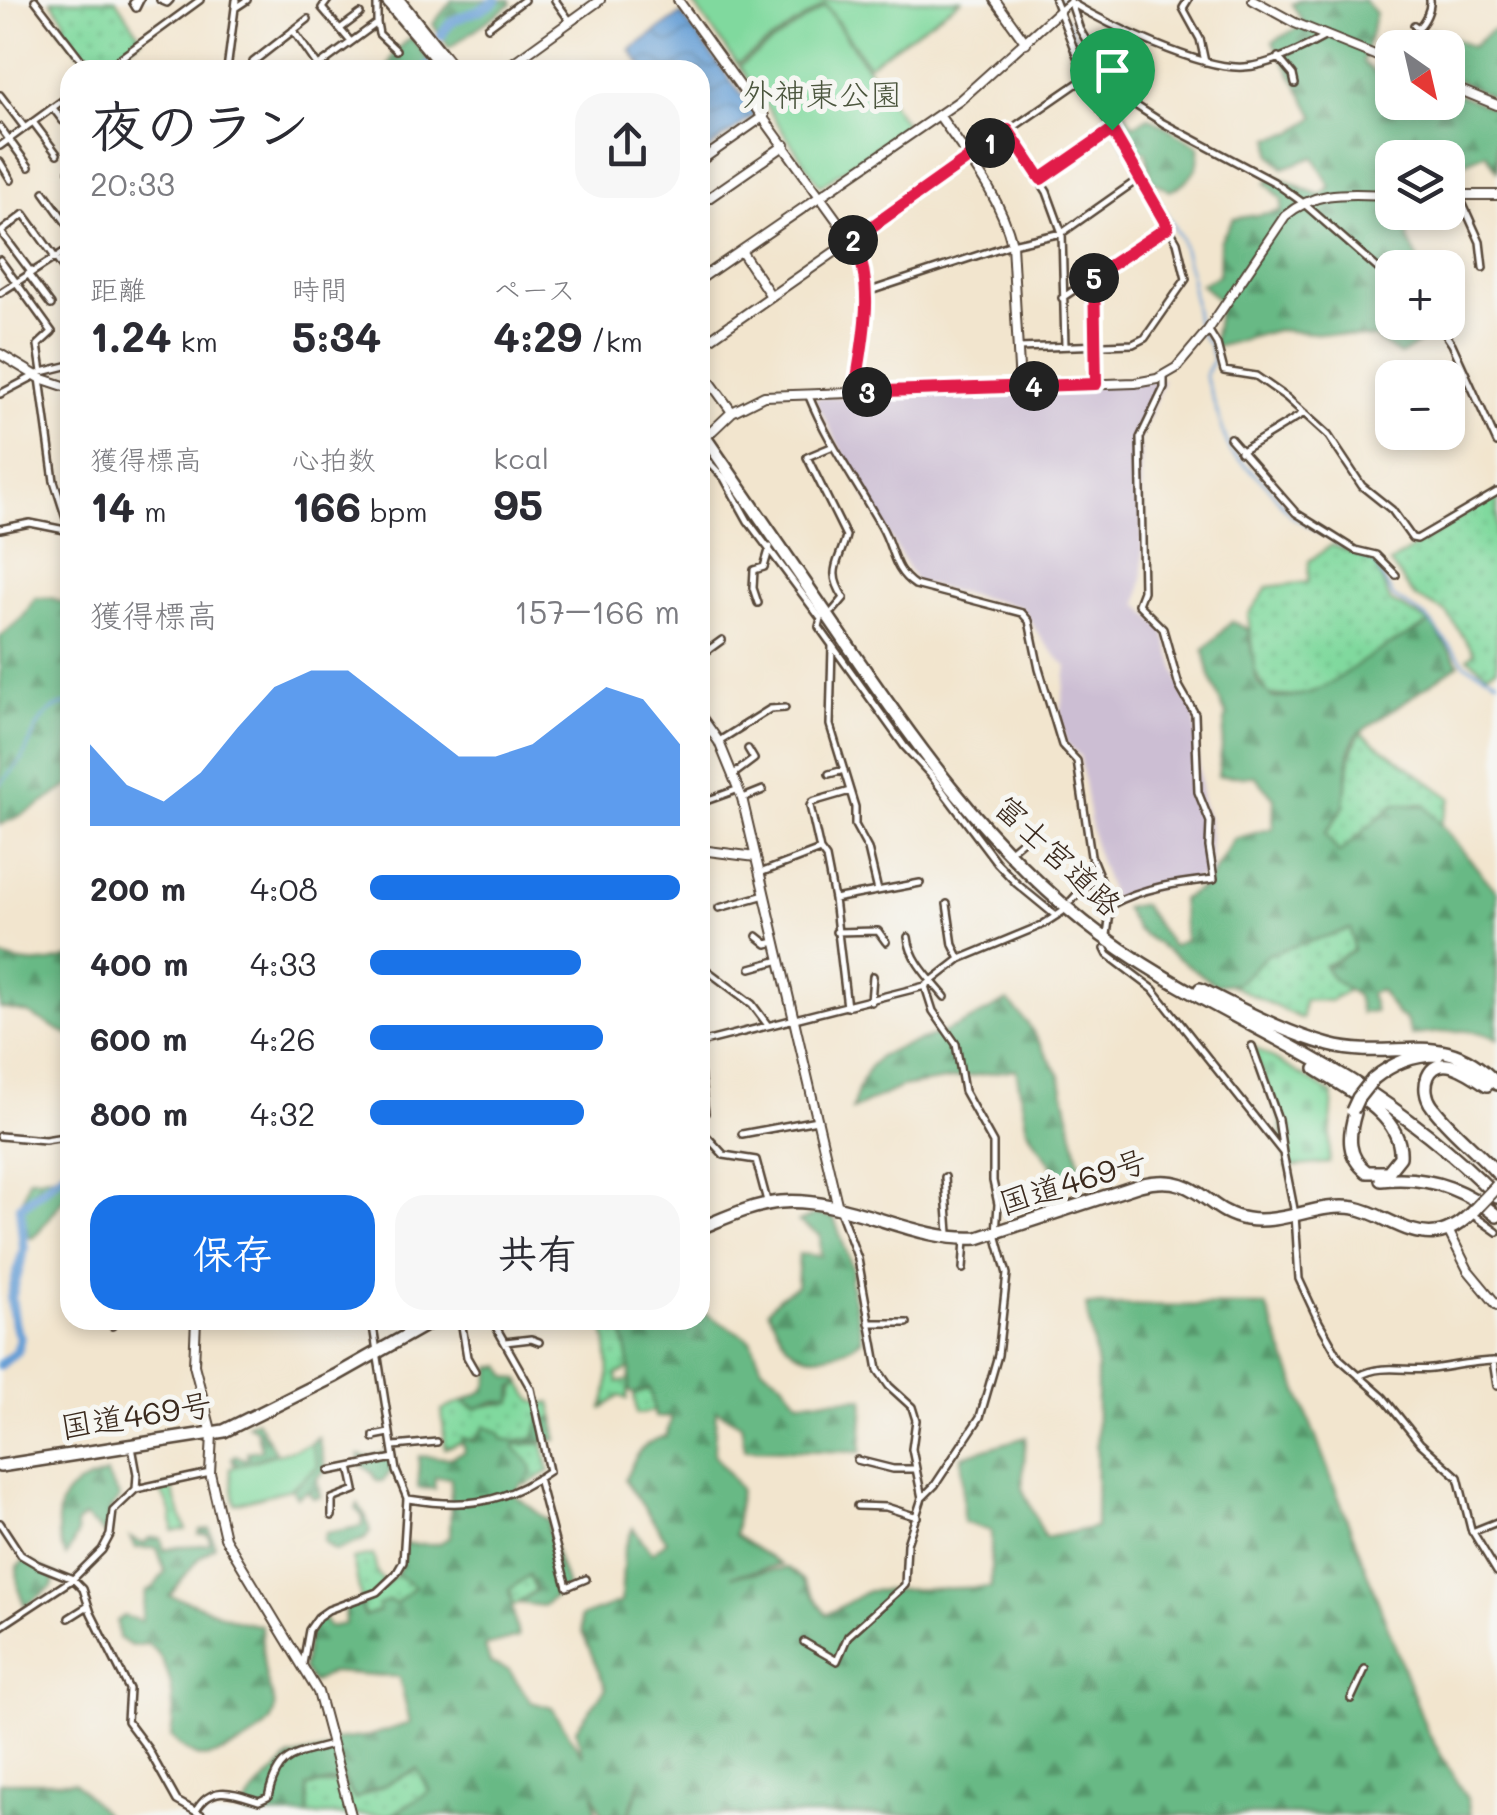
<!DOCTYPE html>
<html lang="ja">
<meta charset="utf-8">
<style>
:root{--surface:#fff;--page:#f7f7f7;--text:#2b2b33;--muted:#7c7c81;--accent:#1a73e8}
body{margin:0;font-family:Mali,"Klee One",sans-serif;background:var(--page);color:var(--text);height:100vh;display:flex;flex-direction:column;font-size:38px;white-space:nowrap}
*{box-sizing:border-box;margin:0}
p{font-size:32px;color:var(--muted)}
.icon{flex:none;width:55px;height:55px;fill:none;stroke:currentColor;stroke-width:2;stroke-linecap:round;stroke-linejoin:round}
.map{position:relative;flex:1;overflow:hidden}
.drawer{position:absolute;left:60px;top:60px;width:650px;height:1270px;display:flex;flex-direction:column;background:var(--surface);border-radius:30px;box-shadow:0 5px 15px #0003}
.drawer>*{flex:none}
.needle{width:65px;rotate:146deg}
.tools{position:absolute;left:1375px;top:30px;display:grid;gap:20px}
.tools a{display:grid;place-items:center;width:90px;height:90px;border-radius:20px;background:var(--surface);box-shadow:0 5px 15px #0003;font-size:50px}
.pin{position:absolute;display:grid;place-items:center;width:85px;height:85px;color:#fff;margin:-102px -42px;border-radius:50% 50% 50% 0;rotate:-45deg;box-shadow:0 0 10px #0007}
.pin .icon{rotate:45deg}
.km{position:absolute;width:50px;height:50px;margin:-25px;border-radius:50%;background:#222;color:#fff;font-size:28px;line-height:50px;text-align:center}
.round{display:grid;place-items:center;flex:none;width:105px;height:105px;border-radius:30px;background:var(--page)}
.overview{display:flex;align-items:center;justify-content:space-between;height:170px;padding:0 30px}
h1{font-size:55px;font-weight:700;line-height:75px}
.figures{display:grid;grid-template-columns:repeat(3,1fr);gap:15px;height:170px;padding:10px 30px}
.figures div{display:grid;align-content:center}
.figures b{font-size:42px;font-weight:700}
.figures small{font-size:28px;font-weight:400}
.figures p{font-size:28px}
.chart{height:280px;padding:20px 30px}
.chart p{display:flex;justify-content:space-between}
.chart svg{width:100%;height:180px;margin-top:10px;fill:var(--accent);opacity:.7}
.action{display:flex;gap:20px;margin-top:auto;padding:20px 30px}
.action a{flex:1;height:115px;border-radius:30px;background:var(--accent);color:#fff;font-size:40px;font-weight:700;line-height:115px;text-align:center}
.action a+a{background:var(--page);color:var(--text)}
ul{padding:0 30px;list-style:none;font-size:32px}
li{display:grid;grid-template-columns:160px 120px 1fr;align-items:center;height:75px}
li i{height:25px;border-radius:12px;background:var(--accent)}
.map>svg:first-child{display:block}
.industrial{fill:#ccbed3}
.grass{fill:url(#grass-dots);stroke:#5e825e;stroke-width:2.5}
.forest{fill:url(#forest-firs);stroke:#527252;stroke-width:2.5}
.cemetery{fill:url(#cemetery-stones);stroke:#5e825e;stroke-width:2.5}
.park{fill:#80d99e;stroke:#5e825e;stroke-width:2.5}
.water{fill:url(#water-waves);stroke:#50647a;stroke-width:2.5}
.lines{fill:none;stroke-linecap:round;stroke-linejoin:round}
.stream{stroke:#669fd5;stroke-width:2.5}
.river{stroke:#669fd5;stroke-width:10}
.street-casing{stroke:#564638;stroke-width:10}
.secondary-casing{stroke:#564638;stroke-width:12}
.highway-casing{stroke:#564638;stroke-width:16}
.street{stroke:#fff;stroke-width:5}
.secondary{stroke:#fff;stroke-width:8}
.highway{stroke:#fff;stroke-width:11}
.highway-bridge-casing{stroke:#564638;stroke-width:16;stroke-linecap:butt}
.highway-bridge{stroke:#fff;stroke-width:11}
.route-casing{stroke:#fff;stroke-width:20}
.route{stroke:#e11d48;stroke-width:12}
.labels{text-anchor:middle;stroke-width:10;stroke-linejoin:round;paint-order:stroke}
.park-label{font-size:32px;fill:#4c563e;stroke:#f6f6f2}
.street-label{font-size:32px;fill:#3b2a1e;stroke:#f6f6f2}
</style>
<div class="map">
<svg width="1497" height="1815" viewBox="0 0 1497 1815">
<defs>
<pattern id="grass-dots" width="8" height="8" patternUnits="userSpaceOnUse" patternTransform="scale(2.5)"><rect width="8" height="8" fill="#80d99e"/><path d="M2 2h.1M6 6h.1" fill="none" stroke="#70ba88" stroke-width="1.8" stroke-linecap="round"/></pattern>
<pattern id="forest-firs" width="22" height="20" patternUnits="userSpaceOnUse" patternTransform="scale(2.5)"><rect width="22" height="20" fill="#68b985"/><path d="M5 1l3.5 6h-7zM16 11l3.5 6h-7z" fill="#57976c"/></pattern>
<pattern id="cemetery-stones" width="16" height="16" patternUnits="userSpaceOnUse" patternTransform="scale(2.5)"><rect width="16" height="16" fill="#80d99e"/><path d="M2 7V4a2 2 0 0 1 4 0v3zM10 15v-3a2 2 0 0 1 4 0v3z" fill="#70ba88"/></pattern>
<pattern id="water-waves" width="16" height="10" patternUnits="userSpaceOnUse" patternTransform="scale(2.5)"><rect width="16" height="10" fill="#669fd5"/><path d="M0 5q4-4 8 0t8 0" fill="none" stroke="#5582ac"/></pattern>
</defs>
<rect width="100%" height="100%" fill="#f6f6f2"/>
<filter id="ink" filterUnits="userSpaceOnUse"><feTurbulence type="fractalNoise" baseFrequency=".01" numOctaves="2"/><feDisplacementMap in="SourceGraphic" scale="20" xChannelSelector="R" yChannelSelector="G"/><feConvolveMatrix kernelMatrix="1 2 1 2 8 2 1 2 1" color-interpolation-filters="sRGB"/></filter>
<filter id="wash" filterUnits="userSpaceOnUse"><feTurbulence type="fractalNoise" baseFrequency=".0048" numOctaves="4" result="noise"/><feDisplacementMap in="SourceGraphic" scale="40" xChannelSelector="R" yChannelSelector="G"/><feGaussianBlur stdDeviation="2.25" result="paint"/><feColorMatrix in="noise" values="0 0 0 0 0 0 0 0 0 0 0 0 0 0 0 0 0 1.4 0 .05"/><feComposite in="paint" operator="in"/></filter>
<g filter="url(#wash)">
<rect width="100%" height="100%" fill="#f2e5ce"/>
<path class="industrial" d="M1164,380L1140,438L1143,578L1138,604L1163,629L1184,697L1195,714L1202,803L1209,819L1211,875L1113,900L1094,845L1080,756L1066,743L1060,713L1067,667L1044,642L1021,607L916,582L860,486L814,398Z"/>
<path class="grass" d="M51,0H116L142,38L94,70L59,27L66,22Z
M1497,493V668L1487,673L1468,658L1474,652L1446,612L1415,597L1390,563Z
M1332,545L1375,563L1390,601L1431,623L1371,657L1324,690L1297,697L1269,695L1255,672L1248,615L1268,587L1308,582L1309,561Z
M1360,732L1451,798L1440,826L1424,804H1394L1339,853L1326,834L1344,806L1351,755Z
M1351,928L1355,950L1324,966L1333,979L1348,990L1330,1001L1304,1000L1302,1019L1231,985L1240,981L1268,954Z
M601,1320H621L630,1368L617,1374L618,1382L630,1380L627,1399L620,1396L601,1409C613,1393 609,1340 601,1320Z
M521,1383C532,1399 530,1406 551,1402L555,1420L541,1419L536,1437L515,1441L462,1439L463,1442L445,1448L442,1410L464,1401L472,1408L512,1402L516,1387Z
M650,1388L654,1411L637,1414L634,1394Z
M516,1444H543L549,1471L526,1485L525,1481L532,1474L514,1447Z
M171,1485L186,1530L173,1531C172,1514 171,1502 158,1490Z
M373,1555C376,1567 376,1577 387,1583L396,1575L416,1587L395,1604L388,1600L379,1611L364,1616L353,1559Z
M529,1575L536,1590L513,1606L509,1589Z
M418,1769L432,1794L391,1815H309L306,1787L343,1782L354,1799Z"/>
<path class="forest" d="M452,0H510L511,4L449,48L433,24Z
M1301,0H1364L1376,13L1363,62L1392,88V102H1448V90L1497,110V170L1486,153L1454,167L1448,174V158H1392V212L1409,213L1408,239L1422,267L1392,268V322L1447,325L1400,355L1374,338L1277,330L1212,348L1220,302L1201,284L1219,275L1220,241L1233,219L1281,211L1282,200L1266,183L1275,176L1320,196L1331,188L1314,157L1283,168L1271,154V138L1294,132L1315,117L1273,42L1304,24L1292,4Z
M1432,30L1472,47L1492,30H1497V99L1448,76V48L1431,47Z
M411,37L437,70H386L394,53Z
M1120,105L1133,125L1149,117L1199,146C1201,170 1191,180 1170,191L1152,181L1146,153L1130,143L1110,110Z
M35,598H52L70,606V785L35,808L0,825V637L23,617Z
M1232,621L1248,629L1257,682L1273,698C1326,696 1332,680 1374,654C1392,643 1412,633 1431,623L1459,664L1356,735L1349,754L1344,806L1325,834L1339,853L1394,804L1425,806L1497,892V1039C1469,1024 1442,1034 1411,1035L1406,1020L1398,1016L1380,990L1370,993L1375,1011L1361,1013L1357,996L1333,979L1325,967L1353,951L1351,929L1268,954L1238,983L1216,985L1137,930L1124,908L1142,904L1172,946L1185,940L1181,900L1206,885L1234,839L1273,828L1274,798L1255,776H1218L1226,715L1210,676L1204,650Z
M0,956C26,966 43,965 70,957V1036L27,1013L0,1008Z
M1008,1001L1028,1024L1060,1076L1085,1186L1059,1176L1027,1129L1016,1069L901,1087L852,1110C868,1049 884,1053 937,1035C962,1026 985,1012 1008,1001Z
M70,1172V1190L39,1232L32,1238L27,1236V1228L17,1218L29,1178C43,1179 55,1173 70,1172Z
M816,1214L834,1218L853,1270L850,1281L862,1339C843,1354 809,1365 788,1345C780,1336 774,1320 768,1310L780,1296L797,1286L799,1254L821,1256L820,1235L799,1222Z
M1086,1305L1266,1306L1428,1733L1467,1799L1471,1815H630L642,1776L628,1815H602L594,1793L596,1815H391L429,1792L418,1769L355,1799L343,1778L334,1740L370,1736L410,1723L399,1677L332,1672L312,1683L303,1669L309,1630L322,1615L329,1627L345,1624L344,1607L359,1602L365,1616L379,1611L378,1606L389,1600L395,1604L415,1587L396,1575L403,1562L405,1544H438L450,1537L451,1478L435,1477L434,1489L418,1488L419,1456L449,1458L464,1452L462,1438L474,1441L485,1426L500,1433L502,1439L515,1441L535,1437L541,1419L555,1420L557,1440L516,1444L515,1447L531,1465L532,1474L513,1494L549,1521L548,1529L567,1587L543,1606L519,1603L536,1590L529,1575L509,1590L518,1637L485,1646L490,1663L509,1670L531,1702L552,1708L583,1756L576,1729L606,1688L582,1632L580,1617L621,1602L624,1549L633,1528L652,1553L667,1541L625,1480C637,1454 638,1444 666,1436L672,1418L655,1417L650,1389L635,1394L629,1390L630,1368L621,1320H700V1314H706L751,1340L762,1367L782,1381L798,1401L864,1398L861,1452L745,1449L741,1424L716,1410L714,1454L740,1489L735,1535L781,1565L731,1576L788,1568L803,1580L826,1615L868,1591L991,1587V1531L963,1522L962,1456L1026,1437L1022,1488L1045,1538L1096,1527L1097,1366Z
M502,1366L508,1377L520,1380L521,1383L513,1387L512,1402H493L476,1409L464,1401C483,1389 488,1397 491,1367Z
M257,1420L276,1453L235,1466L232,1458L236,1455L244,1459L249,1456L247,1452L261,1449L256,1429L247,1425Z
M318,1437L326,1470L317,1478L320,1497L313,1498L307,1491L297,1497L292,1489L318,1466L311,1443Z
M388,1452C397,1459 391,1475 382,1481H377L371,1471L362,1466L359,1455L369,1457Z
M106,1474L120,1498L110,1509L106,1535L84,1517L76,1525L78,1533L66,1556C55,1536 53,1501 75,1487C84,1481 96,1478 106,1474Z
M358,1504L366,1517L370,1532L365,1539L335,1551L323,1541L326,1533L363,1526V1517L356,1509Z
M210,1529L215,1546L197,1560L169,1596C201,1602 229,1623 261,1625C262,1643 262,1664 267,1681C270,1693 276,1699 274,1712C271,1733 216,1762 196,1756C186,1753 178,1743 171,1737C176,1707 174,1662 147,1644L131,1646L119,1638L117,1621L124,1616L141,1621L146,1591L154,1587L165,1571L157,1548H136L130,1538L144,1544L149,1538H161L164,1550C180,1544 194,1547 210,1544L209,1535L199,1534L200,1530Z
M25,1560L56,1575L52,1587L25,1606L18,1589L17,1567Z
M334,1748L341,1780L307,1787L309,1815H247L243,1810L253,1793L289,1758Z
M0,1782H74L106,1815H0Z"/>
<path class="cemetery" d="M1252,1046L1333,1094L1329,1163L1287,1167L1280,1119Z"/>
<path class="park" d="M691,0H961L868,65L825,4L737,64Z
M825,6L907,126L820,186L739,66Z
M311,1444L318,1466L290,1489L235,1504L230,1468Z"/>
<path class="water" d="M681,14L756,114L704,153L700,146V70H645L630,50Z"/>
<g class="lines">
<path class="stream" d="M1059,0V1
M1065,17L1118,134L1181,239L1190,273L1198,331L1209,344L1213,360L1205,375L1230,452L1265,483L1291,516L1347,548
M1354,552L1375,563L1393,597L1427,618L1466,665L1497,680
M0,784C9,774 19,765 25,753C36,730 41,708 70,703"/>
<path class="river" d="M441,36C453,11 477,17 496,0
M429,66L431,70
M0,1365L17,1351L20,1337L15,1326L11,1298L24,1249L20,1207L70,1168"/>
</g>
</g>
<g filter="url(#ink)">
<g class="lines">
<defs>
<path id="street" d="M35,0L89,70
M137,0L133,3L136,8L140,0
M160,0L167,3L170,0
M328,0L322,8L351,42
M555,0L570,21
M1070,0L1080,30L1118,94L1163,123L1274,182L1302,202L1392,281
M1188,0L1183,8L1200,39L1205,62
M235,8L247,0
M1059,11L1070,2C1107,24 1201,70 1244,67C1269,66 1302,49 1324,37
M377,23L379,34L396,50
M1414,25L1418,28C1425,22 1431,9 1430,0
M488,27L524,0
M340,29L360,14
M293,30L318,66
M1278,57L1293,75L1295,84
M253,62L308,19
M104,70L200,0
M152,70L153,69
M227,70L236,0
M313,70L377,23V0
M0,95L25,128
M53,108L63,121
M33,122L57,154
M0,127L29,167
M1008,131L1047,192L1062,233L1065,346
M0,146L70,95
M969,158L1085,78
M0,162L11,180
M69,171L70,172
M1448,171L1480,242L1483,268
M1041,179L1113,130
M44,192L70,228
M0,260L52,332L38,345L42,372
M31,272L1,232L24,214L70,278
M28,274L51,305
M1094,276L1096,383
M867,292L1012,244L1062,233L1140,178
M0,293L70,248
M1062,298L1168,227
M1437,322L1452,344L1497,443
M1209,331L1217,344L1224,371L1256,376L1286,397L1328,435L1362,486L1392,510L1412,538L1417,539L1497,492
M1018,348L1133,344L1145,338L1186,279L1177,242L1092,95L1055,0
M40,378L54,481L70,531
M0,394L42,372L70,365
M808,394C828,443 855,480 881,526C894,548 892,570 915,585L1022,613L1029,621L1039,669L1062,745L1077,761L1091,856L1111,905L1107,935
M1230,438L1296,513L1355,550L1376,555L1396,575
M831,447L807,457L846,536C839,564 826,570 844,598L833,611
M1240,452L1304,413
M700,453L724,478L748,521L821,619L819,627L905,747L930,774L997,863L1017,884L1056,916
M0,529L30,523L70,531
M758,603L753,588L754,570L764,567L770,547
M832,646L830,725L855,807V825L868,849L878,891
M700,656L722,640
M719,741L770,709L785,708
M734,774L754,759L748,749
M829,774L844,770
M743,798L763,790
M700,803L739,789
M1010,851L1024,839
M760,873L820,850
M834,899L920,883
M1071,901L1082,889L1098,878
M947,904L953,945L960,959
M1111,905C1143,887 1178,883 1214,879L1209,847L1210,822L1198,792L1195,714L1179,686L1163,629L1138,604L1143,591L1140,438L1164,388V376
M719,908L765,895
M836,932L878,931L886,942
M757,936L767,944L775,942
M908,937C910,960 931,980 945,997
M1105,949L1108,955L1153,989L1283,1153L1295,1214L1299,1279L1319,1322L1340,1359L1383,1397L1420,1443L1458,1477L1471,1529L1497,1572
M700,965L752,1004L767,1024
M751,968L780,960
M871,1002L873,976
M847,1007L834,899L826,858L820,850L810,806L812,802L850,791
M700,1043L925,986L960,959L1042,925L1062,912
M1252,1046L1278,1119L1283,1153
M700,1055V1066
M700,1072L705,1113L700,1124
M700,1129L724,1155L756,1160L767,1201
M742,1134L817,1120
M0,1136L45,1140L70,1136
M945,1177L949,1233
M1473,1215L1497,1232
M963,1269L965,1239
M112,1320V1326
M461,1320L467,1357L475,1371
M869,1323H907
M505,1342L531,1339L539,1342
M1493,1361L1497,1386
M1359,1376C1382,1363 1407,1372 1432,1369C1454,1366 1474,1361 1497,1361
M374,1438V1436L389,1433
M394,1446L437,1442
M857,1460L893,1469H916
M329,1471L394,1458
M538,1478L567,1587L586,1579
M136,1489L210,1473
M922,1498L935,1485L980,1417L998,1355L1007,1274L996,1234L998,1204L993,1181V1143L964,1091L956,1044L933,1011L925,986
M408,1499C463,1508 502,1505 549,1471L531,1389L492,1320
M857,1506L886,1507L917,1517
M332,1516V1499L355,1490L350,1467
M0,1523L21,1555L38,1565L73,1579L83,1589L91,1613L129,1689L127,1721L148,1749L177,1801L202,1815
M1472,1532L1497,1522
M69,1618L88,1606
M0,1627L73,1579L102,1550L110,1535L113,1511L136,1489L137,1474L132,1447
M804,1642L837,1661L848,1636L905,1585L907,1544L922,1498L912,1449L916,1420L912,1407L889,1386L878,1370L858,1259L840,1211
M303,1664L309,1630L318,1617L328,1610L377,1592L396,1574L403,1562L407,1498L396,1471L372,1320
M1351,1699L1365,1669
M196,1811C212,1783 233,1793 259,1801L268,1797C278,1753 293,1756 331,1745"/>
<path id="secondary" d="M678,0L857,248C875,295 861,345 855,393
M995,0L1026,43
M1253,0L1295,23L1392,62
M503,70L600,0
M1448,85L1497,105
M939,115C967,156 1000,195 1012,244L1020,387
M700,161L764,116
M1448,195H1497
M700,204L785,145
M741,251L771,296
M700,279L959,101L1059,11
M700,346L969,158
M0,354L40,378L70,388
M700,368L732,412
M710,433L732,412L764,396L1135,383L1157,379L1176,368L1208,330L1285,216C1318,188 1351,194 1392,195
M700,715L719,742L742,798L838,1208
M700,850L756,857
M1448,1230L1468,1270L1497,1305
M196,1320L194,1365L212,1434L210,1473L225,1538L318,1692L351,1815"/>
<path id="highway" d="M387,0L446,70
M398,0L454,70
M700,430C747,498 794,567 841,635C912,740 984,842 1084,922C1165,987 1262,1026 1350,1080C1403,1113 1453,1152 1497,1197
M1200,989C1241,1009 1285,1033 1329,1045C1397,1063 1442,1025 1497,1084
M1316,1069C1346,1089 1403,1114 1400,1157L1388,1172H1367C1347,1157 1348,1136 1355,1113
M1373,1079C1393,1063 1412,1055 1438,1055
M1487,1085C1477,1078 1465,1070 1453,1066C1427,1058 1419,1089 1432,1106C1450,1131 1477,1150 1497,1173
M1381,1180C1425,1175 1463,1187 1497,1216
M700,1228C725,1218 754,1204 781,1202C849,1197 912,1242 978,1238L1140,1185C1199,1170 1203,1212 1247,1219C1283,1225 1318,1202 1355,1208C1382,1213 1408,1237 1436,1233C1451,1231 1465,1220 1475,1209
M0,1466L224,1431L335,1376L434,1320"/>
</defs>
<use href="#street" class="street-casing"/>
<use href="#secondary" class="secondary-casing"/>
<use href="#highway" class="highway-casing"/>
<use href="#street" class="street"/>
<use href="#secondary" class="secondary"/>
<use href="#highway" class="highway"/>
<defs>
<path id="highway-bridge" d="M1352,1111L1358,1098L1373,1079
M1475,1209L1497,1186"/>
</defs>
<use href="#highway-bridge" class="highway-bridge-casing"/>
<use href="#highway-bridge" class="highway-bridge"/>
</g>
</g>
<g class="lines" filter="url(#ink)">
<defs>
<path id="route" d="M1008,130L1041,179L1112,130L1168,227L1094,276L1096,384L855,392C862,341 877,288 853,240Z"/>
</defs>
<use href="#route" class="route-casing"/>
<use href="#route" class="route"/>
</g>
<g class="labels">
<g class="park-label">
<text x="822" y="106">外神東公園</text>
</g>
<g class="street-label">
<text transform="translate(1058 856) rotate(43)" y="11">富士宮道路</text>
<text transform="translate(1073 1182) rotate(-17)" y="11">国道469号</text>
<text transform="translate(136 1416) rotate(-9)" y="11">国道469号</text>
</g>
</g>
</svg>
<div class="tools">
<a><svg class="needle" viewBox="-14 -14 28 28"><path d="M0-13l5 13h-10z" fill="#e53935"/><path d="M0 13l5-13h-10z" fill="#7c7c81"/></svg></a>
<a><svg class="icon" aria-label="layers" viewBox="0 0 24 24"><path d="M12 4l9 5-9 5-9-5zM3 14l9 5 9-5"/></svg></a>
<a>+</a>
<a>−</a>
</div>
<div class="pin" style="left:1112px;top:130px;background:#1e9e55"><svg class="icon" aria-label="arrive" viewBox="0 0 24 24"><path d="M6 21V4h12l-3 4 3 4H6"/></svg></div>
<b class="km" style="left:990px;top:143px">1</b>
<b class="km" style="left:853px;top:240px">2</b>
<b class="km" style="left:867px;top:392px">3</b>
<b class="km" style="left:1034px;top:386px">4</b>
<b class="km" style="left:1094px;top:278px">5</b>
<section class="drawer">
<div class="overview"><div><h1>夜のラン</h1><p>20:33</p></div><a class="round"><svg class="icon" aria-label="share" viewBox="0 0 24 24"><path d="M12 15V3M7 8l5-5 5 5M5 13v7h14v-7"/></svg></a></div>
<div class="figures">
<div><p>距離</p><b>1.24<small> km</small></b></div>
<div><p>時間</p><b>5:34</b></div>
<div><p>ペース</p><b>4:29<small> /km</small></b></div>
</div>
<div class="figures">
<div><p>獲得標高</p><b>14<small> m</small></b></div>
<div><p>心拍数</p><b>166<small> bpm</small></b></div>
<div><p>kcal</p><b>95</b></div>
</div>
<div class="chart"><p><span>獲得標高</span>157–166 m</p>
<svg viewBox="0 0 160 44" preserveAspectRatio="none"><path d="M0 44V24L10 34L20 38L30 31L40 20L50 10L60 6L70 6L80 13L90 20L100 27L110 27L120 24L130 17L140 10L150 13L160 24V44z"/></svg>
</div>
<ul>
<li><b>200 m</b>4:08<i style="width:100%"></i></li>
<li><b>400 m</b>4:33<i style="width:68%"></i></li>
<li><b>600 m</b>4:26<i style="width:75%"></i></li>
<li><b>800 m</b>4:32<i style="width:69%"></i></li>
</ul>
<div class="action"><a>保存</a><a>共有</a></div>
</section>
</div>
